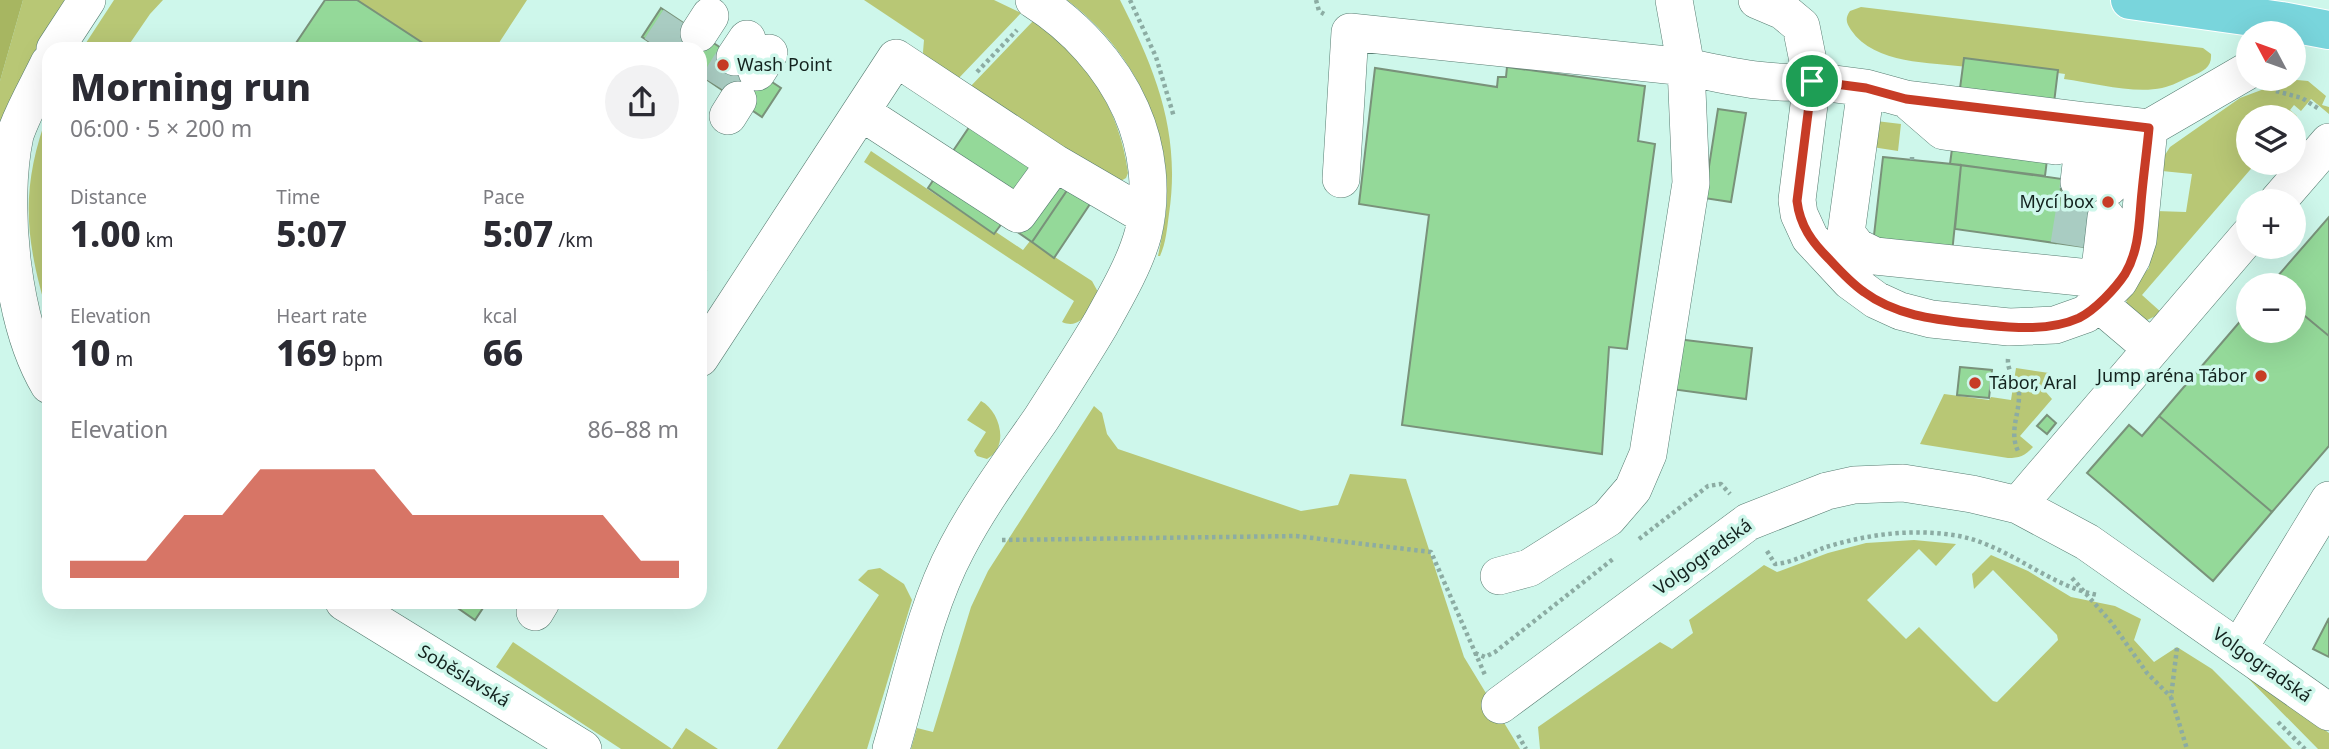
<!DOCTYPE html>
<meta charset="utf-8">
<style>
:root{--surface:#fff;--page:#f2f2f3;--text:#2b2b33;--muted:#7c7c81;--accent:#c73c26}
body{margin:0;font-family:"Noto Sans",sans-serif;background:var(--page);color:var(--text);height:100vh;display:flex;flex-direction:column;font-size:26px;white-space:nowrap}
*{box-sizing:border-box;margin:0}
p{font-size:23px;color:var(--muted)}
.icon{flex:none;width:38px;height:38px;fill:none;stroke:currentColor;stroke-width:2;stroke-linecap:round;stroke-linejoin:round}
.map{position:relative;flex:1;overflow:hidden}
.sheet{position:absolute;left:42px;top:42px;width:665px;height:567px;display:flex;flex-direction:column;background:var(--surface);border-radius:21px;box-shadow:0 7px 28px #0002}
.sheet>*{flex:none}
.needle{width:46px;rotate:311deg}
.tools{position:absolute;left:2236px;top:21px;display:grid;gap:14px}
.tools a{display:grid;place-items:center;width:70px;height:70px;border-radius:50%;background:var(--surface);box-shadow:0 7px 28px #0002;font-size:35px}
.pin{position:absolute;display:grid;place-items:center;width:60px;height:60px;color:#fff;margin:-30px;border:4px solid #fff;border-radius:50%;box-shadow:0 2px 7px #0007}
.round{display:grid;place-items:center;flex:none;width:74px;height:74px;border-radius:37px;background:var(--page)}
.overview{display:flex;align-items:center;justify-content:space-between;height:119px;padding:0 28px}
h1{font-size:38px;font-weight:800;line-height:52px}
.metrics{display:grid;grid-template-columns:repeat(3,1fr);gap:10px;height:119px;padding:7px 28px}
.metrics div{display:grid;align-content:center}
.metrics b{font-size:35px;font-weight:800}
.metrics small{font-size:19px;font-weight:400}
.metrics p{font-size:19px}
.chart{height:196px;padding:14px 28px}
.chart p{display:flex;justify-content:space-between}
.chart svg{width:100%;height:126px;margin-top:7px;fill:var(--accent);opacity:.7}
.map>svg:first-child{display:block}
.green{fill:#b8c775}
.forest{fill:#a7b661}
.building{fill:#94d999;stroke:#79927a;stroke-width:2}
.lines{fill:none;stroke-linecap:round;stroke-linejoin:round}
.minor-tunnel{stroke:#a9ccc2;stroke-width:37;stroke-dasharray:37 18;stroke-linecap:butt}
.minor-casing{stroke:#577c71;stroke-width:38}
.major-casing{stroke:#fff;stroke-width:40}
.path{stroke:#8caca3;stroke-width:4.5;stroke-dasharray:3.5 3.5;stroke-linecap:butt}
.minor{stroke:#fff;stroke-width:37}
.major{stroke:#79d5dc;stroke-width:38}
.route-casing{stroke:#fff;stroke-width:14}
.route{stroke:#c73c26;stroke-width:9}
.poi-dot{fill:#c73c26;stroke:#cef7eb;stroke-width:2.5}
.labels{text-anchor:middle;stroke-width:7;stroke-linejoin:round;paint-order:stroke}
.poi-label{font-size:18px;fill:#13221e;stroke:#cef7eb;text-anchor:start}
.street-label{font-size:18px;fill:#13221e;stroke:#cef7eb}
</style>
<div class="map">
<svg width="2329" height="749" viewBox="0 0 2329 749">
<rect width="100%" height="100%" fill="#cef7eb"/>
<path class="green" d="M23,0H66L0,133V81Z
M114,0H163L150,14L126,49H82Z
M357,0H527L495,49H432Z
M864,0H994L1021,13L957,80L924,57L923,52L924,40Z
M1067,0H1120C1156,71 1181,133 1169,214C1167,228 1166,243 1160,256H1158C1162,236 1167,214 1167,193C1168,118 1126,44 1067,0Z
M1861,7L2203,48L2211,54C2212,67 2204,71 2192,76C2182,80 2172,86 2162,88C2134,94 2093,83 2064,79L2065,74L1969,61L1968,67C1930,62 1875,65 1851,30C1846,23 1845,18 1850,11Z
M1034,20C1086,56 1120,110 1128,173L1126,178L1119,182L969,88Z
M2297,80L2308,81L2326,96L2322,105L2329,107V114L2311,99L2301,111L2294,105L2290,110L2297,116L2294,118L2249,117V163H2256L2142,295L2162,313L2145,321L2127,308L2126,294L2149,268L2156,211L2186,212L2192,174L2162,171L2163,158L2170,147L2240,98L2264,89Z
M49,110V319C25,239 19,191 49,110Z
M1876,121L1901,124L1898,151L1872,147Z
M871,151L994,234L996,232L1023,250L1030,241L1092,281L1098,292C1089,307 1083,331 1062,322L1074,301L864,162Z
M2016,368L2049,373L2045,378V391L2052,399L2020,436L2033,447C2025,456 2019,458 2008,458L1920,444L1944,394L1989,400L1991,397L2011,400Z
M981,401C1000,411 1010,447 987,459L977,456L974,451L986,432L967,420Z
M1094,406L1102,413L1107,434L1118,449L1301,511L1338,505L1350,474L1406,479L1464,657L1520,749H911L917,728L933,732L971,607L988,571Z
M1914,540L1956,544L1936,566L1919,549L1867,600L1906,639L1919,627L1993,701L1997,702L2058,640L2057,635L1993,570L1974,589L1972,574L1991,555L2028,571L2071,597L2115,606L2141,619L2134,640L2154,662L2177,647L2212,669L2292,749H1540L1538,727L1660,642L1672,649L1693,633L1689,620L1764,565L1777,572L1828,553L1866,543Z
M880,568L904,584L912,600L867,749H777L879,595L858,580L868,570Z
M513,642L672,749L686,728L718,749H621L496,667Z
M2234,664L2329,733V749H2318Z"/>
<path class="forest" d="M0,0H23L0,81Z"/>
<path class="building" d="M325,0H357L432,49H292Z
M661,8L781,88L762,117L700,75V49H660L642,37Z
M1964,58L2058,70L2045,176L1950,164Z
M1507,67L1645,86L1638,141L1655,144L1627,349L1609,347L1602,454L1402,425L1429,215L1359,204L1375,68L1497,87L1498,77H1506Z
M1718,109L1746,113L1731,202L1704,198Z
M978,114L1068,189L1032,242L1003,222L994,234L928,188Z
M1883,157L1961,165L1952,253L1873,244Z
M1961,165L2062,179L2055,243L1955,229Z
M2062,179L2092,184L2085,247L2055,243Z
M1068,189L1090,204L1054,258L1032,242Z
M2329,217V336L2294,307V285H2270Z
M2294,307L2329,336V446L2272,512L2159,416L2249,311V331H2294Z
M1677,339L1752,348L1746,399L1671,389Z
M1960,367L1992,370L1989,398L1957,395Z
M2047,415L2056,423L2047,434L2037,426Z
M2159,416L2272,512L2213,581L2087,473L2129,425L2142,436Z
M449,602H487L475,620Z
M2329,618V657L2313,649Z"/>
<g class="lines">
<path class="minor-tunnel" d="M660,49L679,20
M717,86L735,57
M2069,245L2079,182"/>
<defs>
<path id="minor" d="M1757,0L1783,11L1801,26L1812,81L1866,88L1906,99L1943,131L2056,146L2086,121L2149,128L2249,70
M699,33L710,16
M55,49L87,0
M735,57L747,39
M49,63C38,86 23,111 15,135C0,205 12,323 49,385
M757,72L769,53
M1866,88L1846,233L1857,247L1875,256L2119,281
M1906,99L2086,121L2079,182
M861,112L1018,214L1055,163L1146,216
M728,116L738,100
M1341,179L1350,32L1686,67C1727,75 1770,86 1812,81L1797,200L1799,214L1810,238L1850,281L1876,300L1900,311L1931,319L2009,327L2055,325L2086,314L2119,281L2132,258L2138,240L2149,128
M2109,187L2118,125
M2278,201L2329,142
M2099,278L2106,217
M2098,303L2151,348
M700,358L896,58L1055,163
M2018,505L2249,235
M1499,576L1529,568L1608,518L1633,489L1648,454L1691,183L1686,67L1674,0
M344,602L583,749
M535,612L541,602
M2239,648L2329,500
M1500,705L1748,522L1827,491L1854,485L1903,483L1972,494L2018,505L2087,542L2329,712
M891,749C911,682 924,610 957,548C981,502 1012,461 1041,419C1061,388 1081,357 1100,325C1115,298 1135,264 1143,234C1153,193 1148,148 1131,110C1111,65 1075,26 1034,0"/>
<path id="major" d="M2130,0L2281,21L2329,30"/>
</defs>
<use href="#minor" class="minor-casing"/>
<use href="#major" class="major-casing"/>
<path class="path" d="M1130,0L1156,57L1174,117
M1316,0L1319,11L1324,14
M977,72L1017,30
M2276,91L2302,98L2319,109
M1912,157V160
M700,268L706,272
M2008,359C2007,374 2020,384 2019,396C2019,415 2009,432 2018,451
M1639,539L1708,486L1721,484L1730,494
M1002,540L1296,536L1431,552L1485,675
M1767,551L1775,564C1792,563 1810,553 1826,547C1869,534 1914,528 1959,536C2010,546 2048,586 2098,595
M2072,578L2111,622L2147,673L2171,697
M2177,648L2171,697L2187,749
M1475,653L1485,657L1495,652L1613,559
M2278,722L2305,749
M1518,735L1526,749"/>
<use href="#minor" class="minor"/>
<use href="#major" class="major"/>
</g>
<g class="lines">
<defs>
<path id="route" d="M1812,81L1866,88L1906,99L2149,128C2147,150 2144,171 2142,192C2139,220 2140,249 2125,274C2115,289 2095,310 2079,318C2050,331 2016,328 1985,325C1943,320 1899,318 1864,292C1851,283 1840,271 1829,259C1812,242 1800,226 1797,201Z"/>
</defs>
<use href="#route" class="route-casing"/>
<use href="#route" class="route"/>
</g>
<g class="poi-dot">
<circle cx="723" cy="65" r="7"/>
<circle cx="2108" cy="202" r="7"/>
<circle cx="2261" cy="376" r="7"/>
<circle cx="1975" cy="383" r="7"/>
</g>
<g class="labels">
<g class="poi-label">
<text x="737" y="71">Wash Point</text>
<text x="2094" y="208" text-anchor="end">Mycí box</text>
<text x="2247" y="382" text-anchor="end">Jump aréna Tábor</text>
<text x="1989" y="389">Tábor, Aral</text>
</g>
<g class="street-label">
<text transform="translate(1703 557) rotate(-36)" y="6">Volgogradská</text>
<text transform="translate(2262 665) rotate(35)" y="6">Volgogradská</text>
<text transform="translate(464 676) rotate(31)" y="6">Soběslavská</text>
</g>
</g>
</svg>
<div class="tools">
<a><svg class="needle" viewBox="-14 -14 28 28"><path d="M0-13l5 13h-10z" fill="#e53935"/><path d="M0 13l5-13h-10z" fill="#7c7c81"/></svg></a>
<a><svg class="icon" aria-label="layers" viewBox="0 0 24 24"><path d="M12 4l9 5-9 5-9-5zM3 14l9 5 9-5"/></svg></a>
<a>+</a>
<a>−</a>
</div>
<div class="pin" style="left:1812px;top:81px;background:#1e9e55"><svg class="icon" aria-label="arrive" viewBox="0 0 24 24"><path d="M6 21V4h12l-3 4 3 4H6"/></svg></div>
<section class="sheet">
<div class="overview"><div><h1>Morning run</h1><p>06:00 · 5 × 200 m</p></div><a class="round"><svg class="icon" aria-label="share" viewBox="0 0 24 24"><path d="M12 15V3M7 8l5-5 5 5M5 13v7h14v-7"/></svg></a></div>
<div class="metrics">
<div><p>Distance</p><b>1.00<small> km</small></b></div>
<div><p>Time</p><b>5:07</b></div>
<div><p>Pace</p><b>5:07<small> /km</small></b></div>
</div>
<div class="metrics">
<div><p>Elevation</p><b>10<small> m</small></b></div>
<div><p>Heart rate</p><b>169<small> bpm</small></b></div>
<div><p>kcal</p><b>66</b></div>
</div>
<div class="chart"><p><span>Elevation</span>86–88 m</p>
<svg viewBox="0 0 160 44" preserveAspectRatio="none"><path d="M0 44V38L10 38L20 38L30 22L40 22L50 6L60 6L70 6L80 6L90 22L100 22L110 22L120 22L130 22L140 22L150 38L160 38V44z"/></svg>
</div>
</section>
</div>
